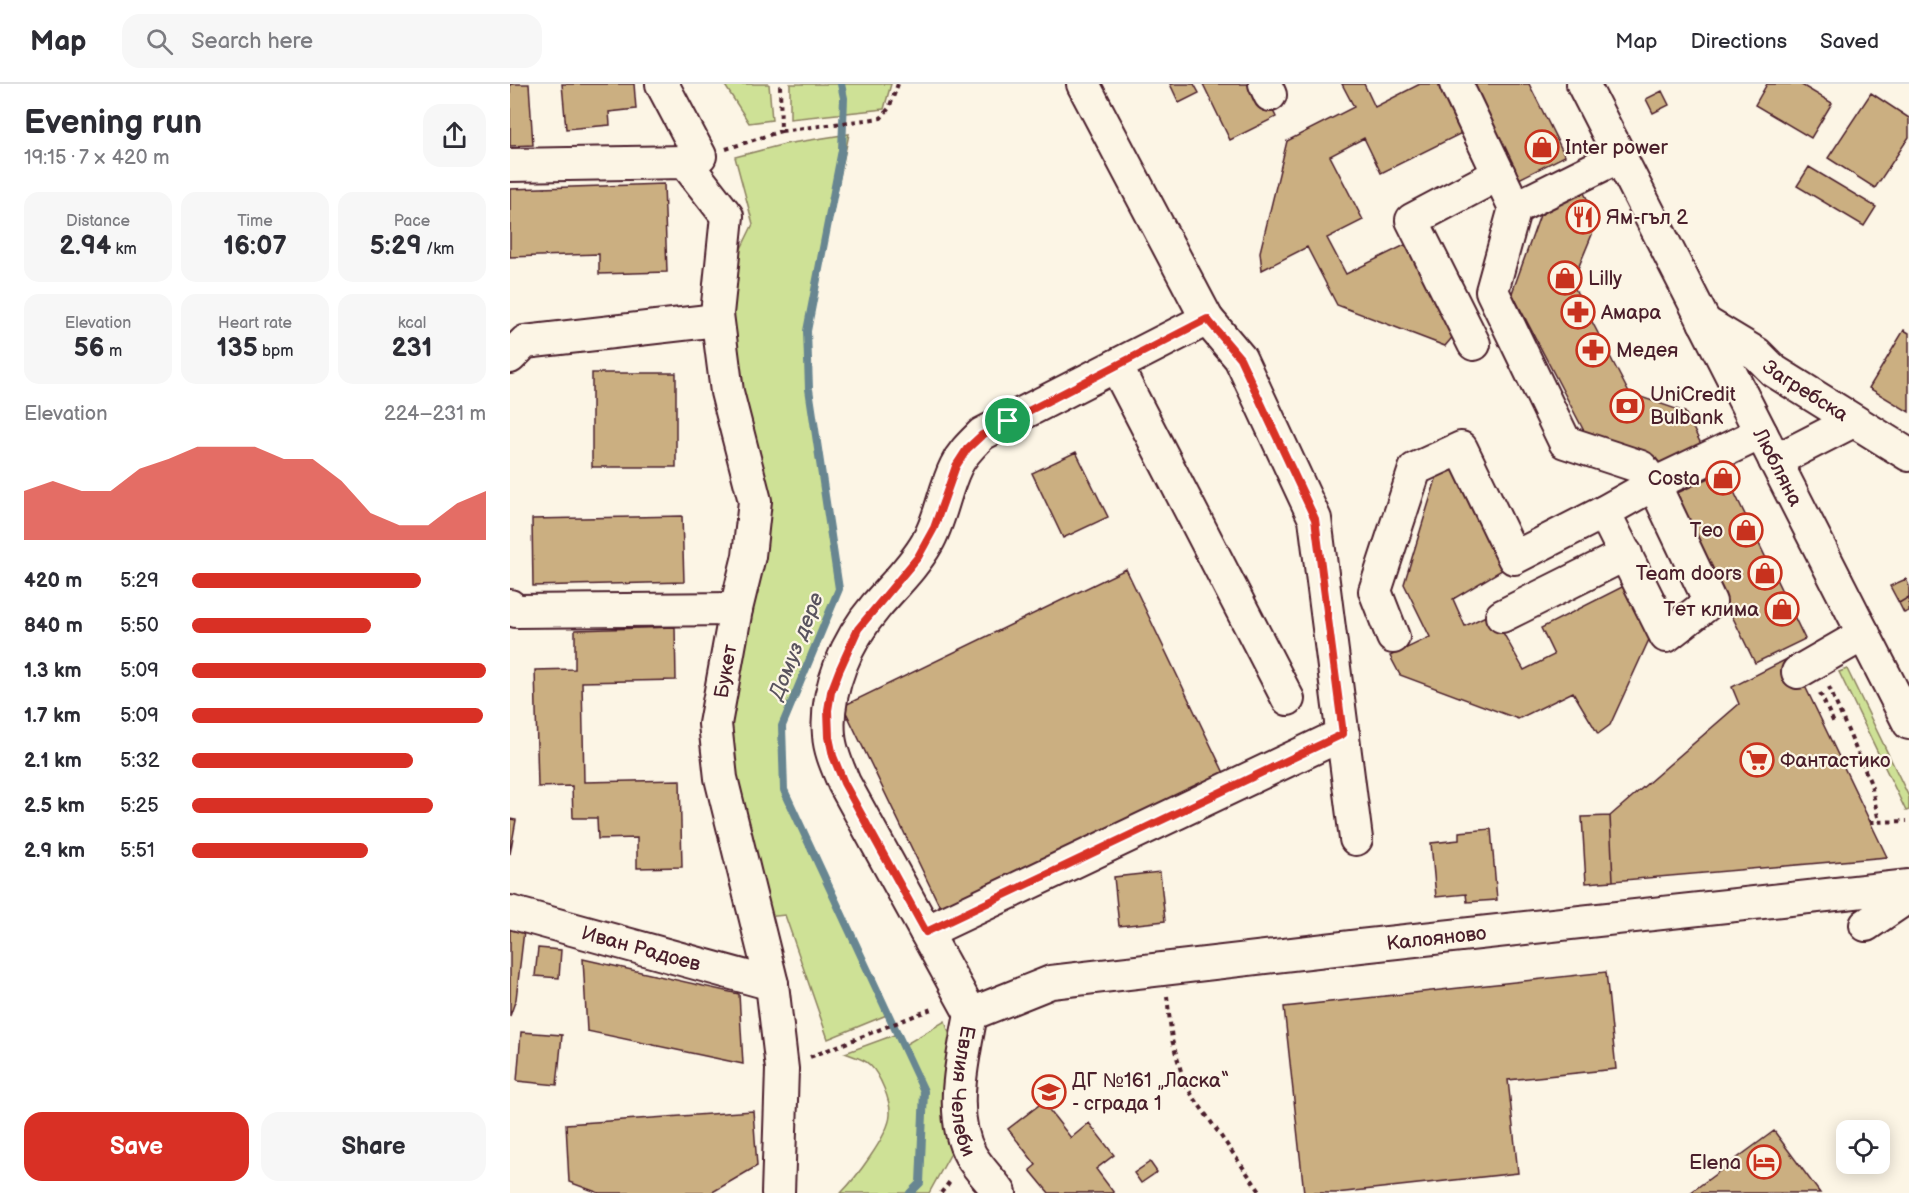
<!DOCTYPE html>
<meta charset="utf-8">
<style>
:root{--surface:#fff;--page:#f7f7f7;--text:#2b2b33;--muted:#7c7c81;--line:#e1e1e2;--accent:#d93025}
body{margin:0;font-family:"Balsamiq Sans",sans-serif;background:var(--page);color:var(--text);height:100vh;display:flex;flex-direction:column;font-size:22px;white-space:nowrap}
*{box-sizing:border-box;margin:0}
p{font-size:20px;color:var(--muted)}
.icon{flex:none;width:33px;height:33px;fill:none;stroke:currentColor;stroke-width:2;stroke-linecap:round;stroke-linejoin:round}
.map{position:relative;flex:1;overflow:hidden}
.drawer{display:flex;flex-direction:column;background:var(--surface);width:510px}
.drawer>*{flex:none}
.buttons{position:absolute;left:1326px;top:1036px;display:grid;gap:12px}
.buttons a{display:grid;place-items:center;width:54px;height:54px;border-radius:12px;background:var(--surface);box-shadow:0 3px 15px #0003;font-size:30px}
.pin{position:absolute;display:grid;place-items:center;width:51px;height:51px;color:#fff;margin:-26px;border:3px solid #fff;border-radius:50%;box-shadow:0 2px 6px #0007}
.round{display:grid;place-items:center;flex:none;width:63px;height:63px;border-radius:18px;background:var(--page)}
.headline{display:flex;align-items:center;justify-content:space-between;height:102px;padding:0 24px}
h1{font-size:33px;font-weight:700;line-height:45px}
.metrics{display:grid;grid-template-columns:repeat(3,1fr);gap:9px;height:102px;padding:6px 24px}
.metrics div{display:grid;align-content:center;border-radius:15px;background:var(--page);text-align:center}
.metrics b{font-size:26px;font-weight:700}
.metrics small{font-size:16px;font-weight:400}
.metrics p{font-size:16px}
.chart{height:168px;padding:12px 24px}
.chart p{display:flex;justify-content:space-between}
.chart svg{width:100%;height:108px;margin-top:6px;fill:var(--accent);opacity:.7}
.button{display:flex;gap:12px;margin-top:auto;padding:12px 24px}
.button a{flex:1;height:69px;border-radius:18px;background:var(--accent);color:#fff;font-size:24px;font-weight:700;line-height:69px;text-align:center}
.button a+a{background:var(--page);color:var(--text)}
ul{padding:0 24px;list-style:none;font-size:20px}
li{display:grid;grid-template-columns:96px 72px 1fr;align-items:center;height:45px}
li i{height:15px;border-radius:8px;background:var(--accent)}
header{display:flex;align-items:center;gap:36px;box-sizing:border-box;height:84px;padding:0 30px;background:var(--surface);border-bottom:2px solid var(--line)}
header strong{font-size:28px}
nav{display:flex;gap:33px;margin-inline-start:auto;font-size:21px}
.search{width:420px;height:54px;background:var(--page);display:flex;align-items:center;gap:15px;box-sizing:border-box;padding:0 21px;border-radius:18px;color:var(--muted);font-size:22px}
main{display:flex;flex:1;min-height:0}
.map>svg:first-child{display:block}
.green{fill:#cee196;stroke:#8c8060;stroke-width:1.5}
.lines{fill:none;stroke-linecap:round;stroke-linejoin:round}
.stream{stroke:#678691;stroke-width:8}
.building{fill:#cbaf81;stroke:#4a1f2b;stroke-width:1.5}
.minor-casing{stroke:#4a1f2b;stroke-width:36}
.path{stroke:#4a1f2b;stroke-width:4;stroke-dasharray:4.5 4.5;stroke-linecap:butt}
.minor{stroke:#fcf5e5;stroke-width:32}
.route-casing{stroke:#fff;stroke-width:12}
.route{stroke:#d93025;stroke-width:8}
.labels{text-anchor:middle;stroke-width:4.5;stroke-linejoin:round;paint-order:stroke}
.poi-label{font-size:20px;fill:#4a1f2b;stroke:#fcf5e5;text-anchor:start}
.street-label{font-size:20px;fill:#4a1f2b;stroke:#fcf5e5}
.water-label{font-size:21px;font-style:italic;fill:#59535e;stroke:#fcf5e5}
</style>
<header>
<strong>Map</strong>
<div class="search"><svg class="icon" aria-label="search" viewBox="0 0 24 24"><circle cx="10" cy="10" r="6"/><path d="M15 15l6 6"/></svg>Search here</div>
<nav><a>Map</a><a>Directions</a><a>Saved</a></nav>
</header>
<main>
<section class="drawer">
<div class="headline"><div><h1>Evening run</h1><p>19:15 · 7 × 420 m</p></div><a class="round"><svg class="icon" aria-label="share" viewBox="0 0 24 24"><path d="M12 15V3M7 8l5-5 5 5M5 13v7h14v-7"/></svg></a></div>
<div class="metrics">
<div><p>Distance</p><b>2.94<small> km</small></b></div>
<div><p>Time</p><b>16:07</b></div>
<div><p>Pace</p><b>5:29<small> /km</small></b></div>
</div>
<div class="metrics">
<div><p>Elevation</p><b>56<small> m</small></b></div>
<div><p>Heart rate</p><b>135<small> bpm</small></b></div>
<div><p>kcal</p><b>231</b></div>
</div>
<div class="chart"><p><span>Elevation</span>224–231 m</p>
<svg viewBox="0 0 160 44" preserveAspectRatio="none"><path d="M0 44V24L10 20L20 24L30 24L40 15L50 11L60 6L70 6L80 6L90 11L100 11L110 20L120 33L130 38L140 38L150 29L160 24V44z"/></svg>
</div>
<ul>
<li><b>420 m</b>5:29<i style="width:78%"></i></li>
<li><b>840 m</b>5:50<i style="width:61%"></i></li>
<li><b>1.3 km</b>5:09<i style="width:100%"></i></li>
<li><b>1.7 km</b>5:09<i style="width:99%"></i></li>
<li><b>2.1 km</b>5:32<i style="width:75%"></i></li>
<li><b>2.5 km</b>5:25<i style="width:82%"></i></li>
<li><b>2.9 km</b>5:51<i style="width:60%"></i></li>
</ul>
<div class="button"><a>Save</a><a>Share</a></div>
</section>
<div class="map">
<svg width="1399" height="1109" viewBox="0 0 1399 1109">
<rect width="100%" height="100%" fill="#fcf5e5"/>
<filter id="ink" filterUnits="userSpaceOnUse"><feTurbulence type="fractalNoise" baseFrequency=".0167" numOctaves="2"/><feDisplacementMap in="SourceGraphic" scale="12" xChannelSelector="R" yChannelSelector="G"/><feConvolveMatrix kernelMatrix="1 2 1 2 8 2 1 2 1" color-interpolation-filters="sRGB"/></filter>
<g filter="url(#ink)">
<path class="green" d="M214,0H259L262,36L239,39Z
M280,0H381L374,25L280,35Z
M339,50L297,247L299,305L329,505L272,642L274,706L379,930L318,955L275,831L256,833L215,639L256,456L255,394L228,308L216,227L225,177L243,140L225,73L275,60Z
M1337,585L1399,713V726L1396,727L1329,588Z
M435,937L443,961L441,1069L419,1109H331C345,1095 379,1051 380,1031C381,1017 370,991 360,981C355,975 342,972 335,969L387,950L393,962Z"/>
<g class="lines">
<path class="stream" d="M331,0L334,14L332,66L297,247L299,305L329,505L272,642L274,706L414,1007L410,1099L400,1109"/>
</g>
<path class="building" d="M0,0H19L23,61L0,62Z
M52,0H124L126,25L99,28L100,41L56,45Z
M660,0H684L689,9L669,19Z
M693,0H750L766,33L720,56Z
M832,0H854L865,23L910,0H940L962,44L871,89L854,54L820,72L853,136L817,154L836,190L901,158L946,249L935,262L827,221L797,163L752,186L750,168L777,57L844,23Z
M956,0H1019L1055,72L1005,97Z
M1257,0H1290L1322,19L1301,54L1245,21Z
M1152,7L1159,21L1143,29L1136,15Z
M1361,9L1399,34V53L1365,104L1318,74Z
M1299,83L1366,123L1354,142L1287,102Z
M154,100L157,188L89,190V170L0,173V105Z
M1073,107L1088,136L1062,199L1119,309L1175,328L1191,360L1151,380L1075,349L1002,209L1030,131Z
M1394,246L1399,249V328L1359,304Z
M82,289H166V383H82Z
M566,368L598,433L553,454L522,389Z
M947,373L1002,480L943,515L955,542L982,529L1014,586L1044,571L1031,544L1118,500L1142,549L1100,641L1088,650L1063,608L1008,635L890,591L880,572L920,553L894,500L930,382Z
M1214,387L1295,555L1245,579L1163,411Z
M172,432L174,498L23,502L22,435Z
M616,485L714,689L432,827L333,622Z
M1396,495L1399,502V513L1389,519L1380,502Z
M1399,513V527L1394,529L1389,519Z
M165,543L166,596L72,598L74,698L170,696L172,783L127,784V754L88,755L87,734H63L62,702L28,703L25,586L65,585V546Z
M1281,573L1377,773L1103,797L1100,732L1229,620L1222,603Z
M1100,732L1103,797L1076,799L1072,733Z
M0,735L6,736L0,770Z
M981,745L987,816L957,818L956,810L926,813L921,759L949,756V748Z
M650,788L655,837L609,842L604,793Z
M0,844L14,847L6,915L0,932Z
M28,864L51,866L49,894L25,892Z
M73,875L229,910L233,980L77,947Z
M1096,888L1106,985L998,996L1008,1089L826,1109H794L774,923Z
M11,948L52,951L47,1001L7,997Z
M533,1018L561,1054L579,1039L604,1071L586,1085L604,1109H539L520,1086L526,1081L498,1045Z
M243,1027L247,1082L201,1109H89L59,1098L56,1040Z
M1264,1047L1310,1109H1180Z
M640,1078L647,1088L631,1099L624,1089Z"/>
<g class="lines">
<defs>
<g id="minor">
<path d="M152,0L190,72"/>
<path d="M573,0L697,235L730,274L805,435L846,755"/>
<path d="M755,0L760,11"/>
<path d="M946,0L1005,124L982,207L1055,358L1131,383L1144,400L1200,518L1156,552L1094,428"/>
<path id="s1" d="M1073,0L1399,639"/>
<path d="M0,81L175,78L217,132L207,230L217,308L245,417L239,472L226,525L205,640L211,694L262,900L272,985L268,1109"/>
<path d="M1005,124L1110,72"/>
<path id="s2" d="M1194,238L1247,270L1264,287L1399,371"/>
<path d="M964,260L902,136L989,90"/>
<path d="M0,273L15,258L207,236"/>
<path d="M606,282L778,615"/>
<path d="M1265,377L1343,337"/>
<path d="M0,522L6,527L226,525"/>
<path d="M992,532L1116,470"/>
<path d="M883,553L865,507L905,385L951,364L1004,474L1094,428L1144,400L1251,349"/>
<path d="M1288,588L1354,550"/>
<path id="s3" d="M0,828L262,900"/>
<path d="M1356,841L1399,812"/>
<path d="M416,848L833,650"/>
<path id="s4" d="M461,930L541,898L850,862L1399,802"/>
<path d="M461,930L334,699C328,684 320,668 319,651C315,606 337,556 366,522C383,502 404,482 417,459C431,435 434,406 446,382C452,369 462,360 472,350L697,235"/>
<path id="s5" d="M461,930C453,974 438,1031 461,1072C469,1085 481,1097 490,1109"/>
</g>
</defs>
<use href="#minor" class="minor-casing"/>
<path class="path" d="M271,47L371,34L379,24L388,0
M216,65L271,47L270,0
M1319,603L1361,700L1369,738
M1310,609L1324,639
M1360,738L1397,737
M657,912L662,956L675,1001L751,1109
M300,973L424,924
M431,1109L441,1096"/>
<use href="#minor" class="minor"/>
</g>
</g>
<g class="lines" filter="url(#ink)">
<defs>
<path id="route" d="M697,235L730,274L805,435L833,650L416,848L334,699L323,672L319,653L318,626L321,608L329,587L348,545L408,473L424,444L446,382L457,365L472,351Z"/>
</defs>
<use href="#route" class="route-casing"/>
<use href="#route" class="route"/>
</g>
<defs>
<symbol id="shop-ring" viewBox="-11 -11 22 22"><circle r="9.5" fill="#fcf5e5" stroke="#c8321e" stroke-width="1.5"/><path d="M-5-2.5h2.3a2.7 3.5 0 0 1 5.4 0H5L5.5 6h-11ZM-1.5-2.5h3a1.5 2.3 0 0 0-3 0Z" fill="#c8321e"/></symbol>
<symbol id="restaurant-ring" viewBox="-11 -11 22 22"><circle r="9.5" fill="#fcf5e5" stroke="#c8321e" stroke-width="1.5"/><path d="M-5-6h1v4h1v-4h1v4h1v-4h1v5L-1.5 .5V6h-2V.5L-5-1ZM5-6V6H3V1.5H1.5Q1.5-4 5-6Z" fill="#c8321e"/></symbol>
<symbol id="pharmacy-ring" viewBox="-11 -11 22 22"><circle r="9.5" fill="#fcf5e5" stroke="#c8321e" stroke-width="1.5"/><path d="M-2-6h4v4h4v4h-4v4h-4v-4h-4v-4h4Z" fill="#c8321e"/></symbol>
<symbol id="bank-ring" viewBox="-11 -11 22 22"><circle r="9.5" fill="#fcf5e5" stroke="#c8321e" stroke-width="1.5"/><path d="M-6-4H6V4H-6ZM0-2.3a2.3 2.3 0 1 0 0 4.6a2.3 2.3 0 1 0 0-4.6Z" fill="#c8321e"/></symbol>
<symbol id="supermarket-ring" viewBox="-11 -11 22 22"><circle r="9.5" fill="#fcf5e5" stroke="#c8321e" stroke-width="1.5"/><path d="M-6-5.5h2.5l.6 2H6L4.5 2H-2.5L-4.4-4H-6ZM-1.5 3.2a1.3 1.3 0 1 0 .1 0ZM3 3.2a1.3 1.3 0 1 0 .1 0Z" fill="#c8321e"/></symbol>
<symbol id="school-ring" viewBox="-11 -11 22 22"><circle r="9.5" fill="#fcf5e5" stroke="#c8321e" stroke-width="1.5"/><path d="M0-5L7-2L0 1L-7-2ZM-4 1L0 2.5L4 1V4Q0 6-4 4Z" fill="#c8321e"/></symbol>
<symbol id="hotel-ring" viewBox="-11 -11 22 22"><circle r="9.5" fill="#fcf5e5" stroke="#c8321e" stroke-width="1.5"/><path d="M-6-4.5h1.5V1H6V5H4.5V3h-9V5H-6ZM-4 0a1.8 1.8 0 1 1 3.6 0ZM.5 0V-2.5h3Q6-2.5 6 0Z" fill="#c8321e"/></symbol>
</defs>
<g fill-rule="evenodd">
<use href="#shop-ring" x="1013" y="44" width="38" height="38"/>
<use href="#restaurant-ring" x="1054" y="114" width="38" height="38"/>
<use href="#shop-ring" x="1036" y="175" width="38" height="38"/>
<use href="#pharmacy-ring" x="1049" y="209" width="38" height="38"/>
<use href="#pharmacy-ring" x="1064" y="247" width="38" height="38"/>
<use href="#bank-ring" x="1098" y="303" width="38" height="38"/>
<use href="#shop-ring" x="1194" y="375" width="38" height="38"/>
<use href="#shop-ring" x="1217" y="427" width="38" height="38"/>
<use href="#shop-ring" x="1236" y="470" width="38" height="38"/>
<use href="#shop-ring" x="1253" y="506" width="38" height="38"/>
<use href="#supermarket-ring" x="1228" y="657" width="38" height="38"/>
<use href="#school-ring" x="520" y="989" width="38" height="38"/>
<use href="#hotel-ring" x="1235" y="1059" width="38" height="38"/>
</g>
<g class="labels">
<g class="poi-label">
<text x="1055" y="70">Inter power</text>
<text x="1096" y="140">Ям-гъл 2</text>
<text x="1078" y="201">Lilly</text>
<text x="1091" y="235">Амара</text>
<text x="1106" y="273">Медея</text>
<text x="1140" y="317">UniCredit<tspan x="1140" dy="23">Bulbank</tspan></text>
<text x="1190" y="401" text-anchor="end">Costa</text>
<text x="1213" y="453" text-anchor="end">Тео</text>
<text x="1232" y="496" text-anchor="end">Team doors</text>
<text x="1249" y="532" text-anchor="end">Тет клима</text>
<text x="1270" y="683">Фантастико</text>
<text x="562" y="1003">ДГ №161 „Ласка“<tspan x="562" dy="23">- сграда 1</tspan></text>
<text x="1231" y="1085" text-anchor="end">Elena</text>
</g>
<g class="street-label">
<text dy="7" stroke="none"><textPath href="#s2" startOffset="123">Загребска</textPath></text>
<text dy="7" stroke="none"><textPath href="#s1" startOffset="430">Любляна</textPath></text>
<text transform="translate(215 587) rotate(-80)" y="7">Букет</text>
<text dy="7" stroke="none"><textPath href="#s4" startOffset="474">Калояново</textPath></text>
<text dy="7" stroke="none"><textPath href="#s3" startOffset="136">Иван Радоев</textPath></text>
<text dy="7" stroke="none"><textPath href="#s5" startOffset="78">Евлия Челеби</textPath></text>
</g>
<g class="water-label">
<text transform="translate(286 562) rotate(-68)" y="7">Домуз дере</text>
</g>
</g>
</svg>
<div class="buttons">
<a><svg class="icon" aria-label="locate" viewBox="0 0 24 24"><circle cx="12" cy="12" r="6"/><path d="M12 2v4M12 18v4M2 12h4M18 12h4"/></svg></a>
</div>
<div class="pin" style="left:498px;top:337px;background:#1e9e55"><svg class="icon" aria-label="arrive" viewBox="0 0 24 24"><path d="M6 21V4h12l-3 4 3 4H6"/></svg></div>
</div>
</main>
